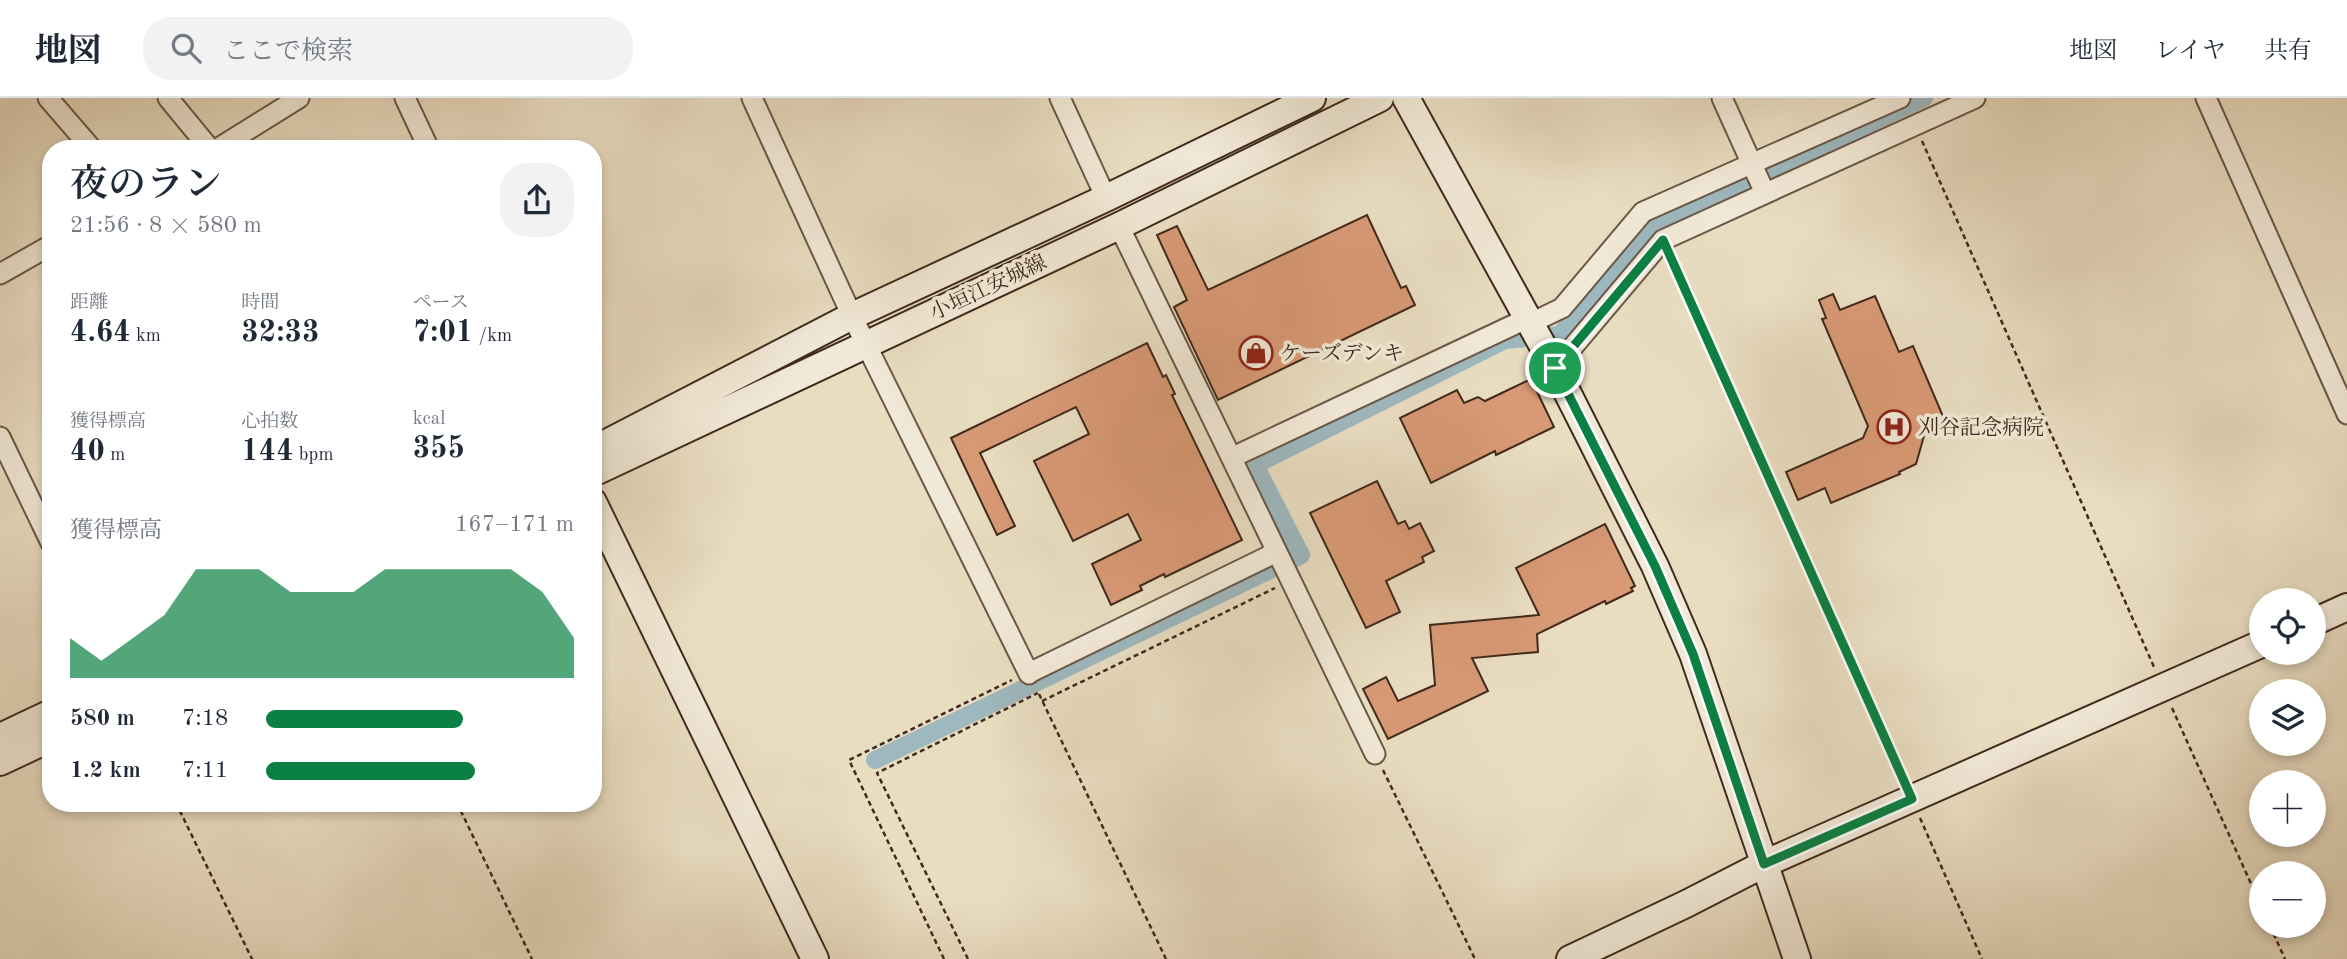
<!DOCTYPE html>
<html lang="ja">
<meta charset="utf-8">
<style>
:root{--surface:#fff;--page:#f2f2f3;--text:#1f2937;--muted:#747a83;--line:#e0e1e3;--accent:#0b8043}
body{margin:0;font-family:"Old Standard TT","Noto Serif JP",serif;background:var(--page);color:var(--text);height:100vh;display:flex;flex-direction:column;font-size:26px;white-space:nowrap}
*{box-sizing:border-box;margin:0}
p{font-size:23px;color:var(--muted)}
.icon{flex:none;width:38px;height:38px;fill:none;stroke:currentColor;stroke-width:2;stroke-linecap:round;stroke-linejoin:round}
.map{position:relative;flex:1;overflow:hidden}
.drawer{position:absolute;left:42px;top:42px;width:560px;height:672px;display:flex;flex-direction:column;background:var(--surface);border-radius:28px;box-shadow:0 4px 10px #0003}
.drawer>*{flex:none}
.controls{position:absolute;left:2249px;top:490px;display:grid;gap:14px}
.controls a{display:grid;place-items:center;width:77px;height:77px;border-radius:50%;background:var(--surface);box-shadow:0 4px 10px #0003;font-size:35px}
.pin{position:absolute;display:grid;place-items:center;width:60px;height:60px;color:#fff;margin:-30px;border:4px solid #fff;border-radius:50%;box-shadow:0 2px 7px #0007}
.round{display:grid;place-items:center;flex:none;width:74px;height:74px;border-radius:28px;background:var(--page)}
.overview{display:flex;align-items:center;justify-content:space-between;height:119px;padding:0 28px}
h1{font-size:38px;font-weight:600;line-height:52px}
.stats{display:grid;grid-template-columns:repeat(3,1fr);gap:10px;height:119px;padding:7px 28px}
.stats div{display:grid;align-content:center}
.stats b{font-size:30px;font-weight:600}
.stats small{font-size:19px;font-weight:400}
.stats p{font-size:19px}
.chart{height:196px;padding:14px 28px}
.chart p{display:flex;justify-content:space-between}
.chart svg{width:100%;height:126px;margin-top:7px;fill:var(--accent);opacity:.7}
ul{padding:0 28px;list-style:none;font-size:23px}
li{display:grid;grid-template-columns:112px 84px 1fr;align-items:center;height:52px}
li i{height:18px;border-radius:9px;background:var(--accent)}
header{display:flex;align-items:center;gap:42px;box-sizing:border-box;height:98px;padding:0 35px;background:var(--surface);border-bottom:2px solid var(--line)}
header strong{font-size:33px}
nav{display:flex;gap:38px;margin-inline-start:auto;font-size:24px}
.search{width:490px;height:63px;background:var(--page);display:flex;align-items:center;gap:18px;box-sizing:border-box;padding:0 24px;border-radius:28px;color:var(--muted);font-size:26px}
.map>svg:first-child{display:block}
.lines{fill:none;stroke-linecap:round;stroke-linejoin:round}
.canal{stroke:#9db8be;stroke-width:18}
.building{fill:#d89975;stroke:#402a1d;stroke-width:2}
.street-casing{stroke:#6a5746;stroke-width:23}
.secondary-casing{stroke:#402a1d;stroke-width:30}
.path{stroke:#402a1d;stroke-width:2.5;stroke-dasharray:5 3.5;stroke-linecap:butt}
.street{stroke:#f1e9d7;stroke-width:19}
.secondary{stroke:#f1e9d7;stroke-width:26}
.route-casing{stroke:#fff;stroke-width:14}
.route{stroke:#0b8043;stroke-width:9}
.labels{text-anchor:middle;stroke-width:7;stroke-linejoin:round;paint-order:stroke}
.street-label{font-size:21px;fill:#402a1d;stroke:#f1e9d7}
.poi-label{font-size:21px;fill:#402a1d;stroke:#f1e9d7;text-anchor:start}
</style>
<header>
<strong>地図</strong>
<div class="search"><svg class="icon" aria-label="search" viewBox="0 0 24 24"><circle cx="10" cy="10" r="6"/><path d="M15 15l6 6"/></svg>ここで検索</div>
<nav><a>地図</a><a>レイヤ</a><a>共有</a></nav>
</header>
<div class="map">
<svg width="2347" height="861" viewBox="0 0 2347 861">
<rect width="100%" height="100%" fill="#e9ddc1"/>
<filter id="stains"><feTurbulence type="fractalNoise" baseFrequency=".00286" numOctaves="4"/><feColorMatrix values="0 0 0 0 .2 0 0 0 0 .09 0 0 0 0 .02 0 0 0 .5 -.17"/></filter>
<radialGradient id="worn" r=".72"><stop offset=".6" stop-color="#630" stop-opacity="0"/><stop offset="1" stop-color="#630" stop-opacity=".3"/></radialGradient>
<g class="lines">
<path class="canal" d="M1296,460L1301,457L1255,367L1505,242L1560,237L1652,127L1924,0
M875,662L1270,472"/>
</g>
<path class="building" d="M1367,117L1401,190L1406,188L1415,207L1218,302L1174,209L1187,202L1157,137L1177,128L1208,192Z
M1833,196L1840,212L1875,198L1899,254L1913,248L1945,323L1926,331L1916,366L1899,374L1900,376L1831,405L1825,390L1798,402L1786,374L1863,340L1868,328L1822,221L1826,220L1819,202Z
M1147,245L1163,279L1166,277L1175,296L1172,297L1242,442L1165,479L1164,476L1140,488L1142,492L1111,507L1092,466L1141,442L1128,416L1073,443L1034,363L1089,336L1076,309L980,355L1015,428L997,437L951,340Z
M1531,281L1554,329L1496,357L1495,353L1431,385L1400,320L1457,292L1464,305L1478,299L1485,303Z
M1377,383L1398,426L1405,423L1409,431L1420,425L1434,453L1422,459L1424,464L1386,483L1400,514L1366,530L1310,415Z
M1605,426L1635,488L1631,490L1633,493L1606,506L1605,503L1537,536L1538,554L1472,560L1488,593L1388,641L1363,591L1386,579L1398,603L1435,587L1430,527L1539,517L1516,470Z"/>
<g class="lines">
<defs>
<path id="street" d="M48,0L92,51
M168,0L210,51
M405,0L429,51
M752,0L852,218L1029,576
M1060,0L1106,100
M1722,0L1765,95
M2206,0L2347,316
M217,51L299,0
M1119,128L1375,656
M0,176L51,147
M1531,225L1562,210L1643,114L1900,0
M1555,270L1663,142L1975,0
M0,339L51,445
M1233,359L1528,220
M1029,575L1277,454"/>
<path id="secondary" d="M1406,0L1555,270L1655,468L1693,556L1797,861
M593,352L852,218L1106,100L1312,0
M593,375L1119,128L1380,0
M593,404L815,861
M2314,524L2347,509
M0,639L51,615
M0,664L51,640
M1570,861L1686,806L1764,766L2261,546"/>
</defs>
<use href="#street" class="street-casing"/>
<use href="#secondary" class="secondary-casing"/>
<path class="path" d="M1922,43L2154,569
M1671,160L1903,682
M1039,596L1166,861
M1042,603L1275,490
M2172,610L2261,808
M1383,672L1475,861
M176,705L252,861
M457,705L532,861
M1920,720L1982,861
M2270,828L2285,861
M944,861L849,662L1012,582
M968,861L877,675L1038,595"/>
<use href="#street" class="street"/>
<use href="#secondary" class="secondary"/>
</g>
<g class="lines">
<defs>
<path id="route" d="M1663,142L1912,701L1764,766L1693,556L1655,468L1555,270Z"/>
</defs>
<use href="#route" class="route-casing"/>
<use href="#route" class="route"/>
</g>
<defs>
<symbol id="shop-ring" viewBox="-11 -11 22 22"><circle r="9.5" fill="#f1e9d7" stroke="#8f2418" stroke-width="1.5"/><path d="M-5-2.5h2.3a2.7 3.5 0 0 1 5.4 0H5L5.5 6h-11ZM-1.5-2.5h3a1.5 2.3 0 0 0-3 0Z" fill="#8f2418"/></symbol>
<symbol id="hospital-ring" viewBox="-11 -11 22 22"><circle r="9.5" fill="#f1e9d7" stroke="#8f2418" stroke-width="1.5"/><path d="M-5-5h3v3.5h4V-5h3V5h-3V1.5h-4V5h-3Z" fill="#8f2418"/></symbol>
</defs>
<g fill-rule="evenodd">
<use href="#shop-ring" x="1237" y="236" width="38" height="38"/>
<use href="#hospital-ring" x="1875" y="310" width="38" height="38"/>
</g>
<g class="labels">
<g class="street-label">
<text transform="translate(988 189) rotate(-25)" y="7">小垣江安城線</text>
</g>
<g class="poi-label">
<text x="1280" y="262">ケーズデンキ</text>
<text x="1918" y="336">刈谷記念病院</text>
</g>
</g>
<rect width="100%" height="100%" filter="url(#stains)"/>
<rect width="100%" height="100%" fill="url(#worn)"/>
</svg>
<div class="controls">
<a><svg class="icon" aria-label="locate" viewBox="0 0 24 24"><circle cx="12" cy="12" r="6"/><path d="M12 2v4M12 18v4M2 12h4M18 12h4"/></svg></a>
<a><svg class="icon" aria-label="layers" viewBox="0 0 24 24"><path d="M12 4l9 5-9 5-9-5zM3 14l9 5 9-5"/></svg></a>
<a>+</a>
<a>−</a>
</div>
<div class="pin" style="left:1555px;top:270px;background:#1e9e55"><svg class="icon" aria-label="arrive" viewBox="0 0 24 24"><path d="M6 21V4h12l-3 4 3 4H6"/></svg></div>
<section class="drawer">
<div class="overview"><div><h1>夜のラン</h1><p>21:56 · 8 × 580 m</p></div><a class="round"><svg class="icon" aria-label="share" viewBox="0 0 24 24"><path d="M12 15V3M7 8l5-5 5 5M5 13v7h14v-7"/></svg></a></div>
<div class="stats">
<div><p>距離</p><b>4.64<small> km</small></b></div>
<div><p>時間</p><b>32:33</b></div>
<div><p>ペース</p><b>7:01<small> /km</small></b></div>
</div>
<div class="stats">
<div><p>獲得標高</p><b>40<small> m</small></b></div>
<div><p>心拍数</p><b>144<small> bpm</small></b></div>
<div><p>kcal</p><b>355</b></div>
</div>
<div class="chart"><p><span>獲得標高</span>167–171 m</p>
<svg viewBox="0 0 160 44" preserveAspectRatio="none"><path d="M0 44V30L10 38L20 30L30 22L40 6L50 6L60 6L70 14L80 14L90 14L100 6L110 6L120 6L130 6L140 6L150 14L160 30V44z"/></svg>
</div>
<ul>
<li><b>580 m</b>7:18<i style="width:64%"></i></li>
<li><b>1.2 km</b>7:11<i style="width:68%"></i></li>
</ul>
</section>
</div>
